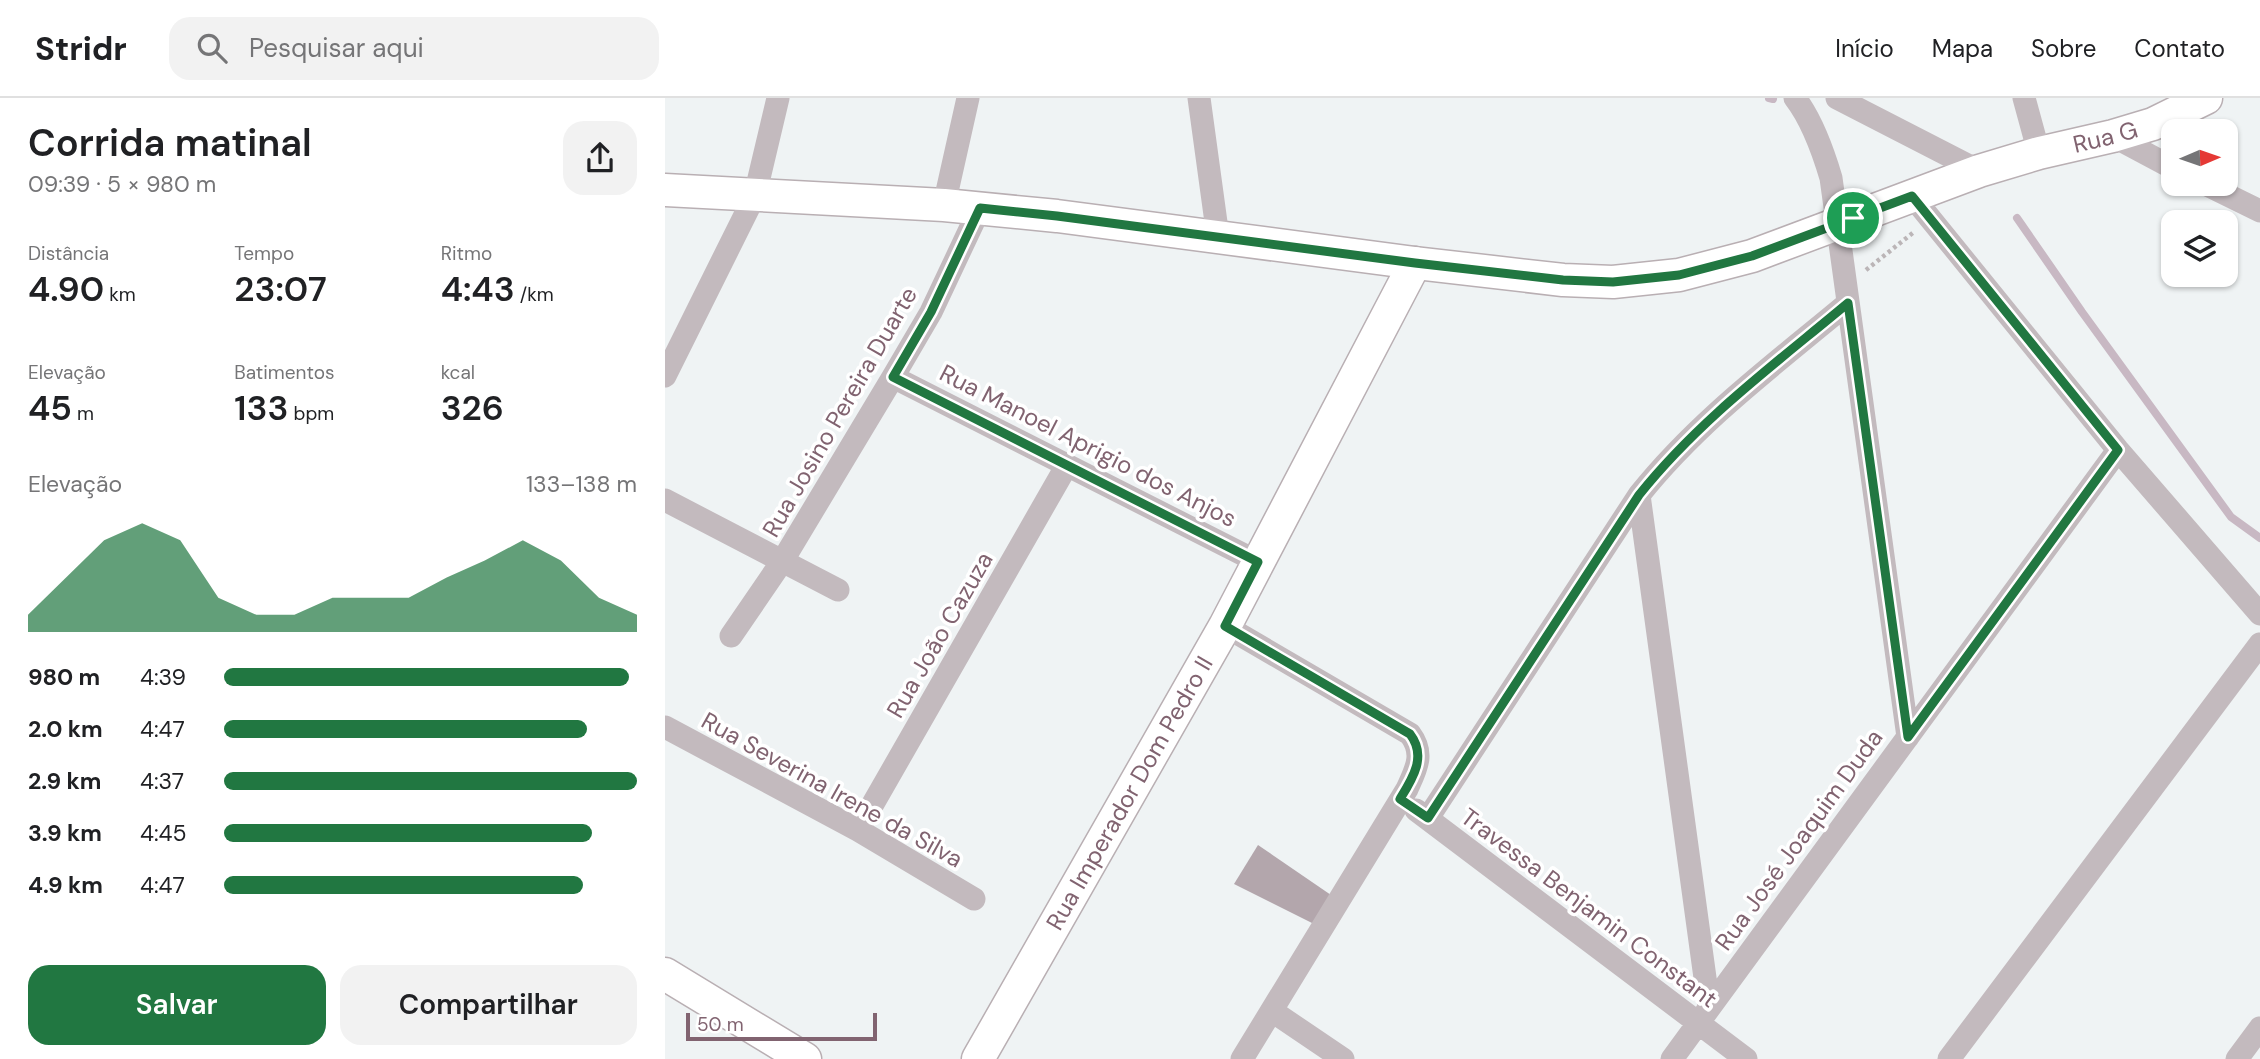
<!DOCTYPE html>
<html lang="pt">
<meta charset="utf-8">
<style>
:root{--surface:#fff;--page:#f2f2f2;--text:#202124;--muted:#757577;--line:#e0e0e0;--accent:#217741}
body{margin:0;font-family:"DM Sans",sans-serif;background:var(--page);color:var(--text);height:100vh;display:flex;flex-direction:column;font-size:26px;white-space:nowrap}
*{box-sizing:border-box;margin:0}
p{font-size:23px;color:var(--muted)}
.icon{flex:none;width:38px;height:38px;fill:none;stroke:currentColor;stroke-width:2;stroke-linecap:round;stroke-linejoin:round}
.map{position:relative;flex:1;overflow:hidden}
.sheet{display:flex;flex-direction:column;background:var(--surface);width:665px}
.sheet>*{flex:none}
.needle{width:46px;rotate:88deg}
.controls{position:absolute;left:1496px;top:21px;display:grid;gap:14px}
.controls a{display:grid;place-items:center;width:77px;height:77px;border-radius:14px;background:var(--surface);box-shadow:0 2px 5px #0004;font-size:35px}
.scale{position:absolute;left:21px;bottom:18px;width:191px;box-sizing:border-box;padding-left:7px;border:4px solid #816370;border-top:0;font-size:19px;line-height:24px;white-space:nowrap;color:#816370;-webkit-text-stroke:5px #fff;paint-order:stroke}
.pin{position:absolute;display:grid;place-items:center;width:60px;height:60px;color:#fff;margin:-30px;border:4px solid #fff;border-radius:50%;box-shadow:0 2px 7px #0007}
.round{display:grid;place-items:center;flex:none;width:74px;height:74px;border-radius:21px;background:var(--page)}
.summary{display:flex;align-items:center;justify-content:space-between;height:119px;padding:0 28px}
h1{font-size:38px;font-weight:600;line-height:52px}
.figures{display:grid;grid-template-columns:repeat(3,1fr);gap:10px;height:119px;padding:7px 28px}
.figures div{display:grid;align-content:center}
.figures b{font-size:35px;font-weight:600}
.figures small{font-size:19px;font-weight:400}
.figures p{font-size:19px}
.chart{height:196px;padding:14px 28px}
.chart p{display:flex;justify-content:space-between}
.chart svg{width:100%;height:126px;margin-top:7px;fill:var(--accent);opacity:.7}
.action{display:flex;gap:14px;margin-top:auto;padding:14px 28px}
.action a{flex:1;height:80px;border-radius:21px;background:var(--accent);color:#fff;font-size:28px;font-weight:600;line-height:80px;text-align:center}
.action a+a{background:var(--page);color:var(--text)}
ul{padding:0 28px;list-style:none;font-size:23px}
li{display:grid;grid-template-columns:112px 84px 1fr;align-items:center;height:52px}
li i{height:18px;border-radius:9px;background:var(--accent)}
header{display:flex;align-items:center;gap:42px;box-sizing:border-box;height:98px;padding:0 35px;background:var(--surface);border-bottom:2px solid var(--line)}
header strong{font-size:33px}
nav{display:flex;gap:38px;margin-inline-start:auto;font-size:24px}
.search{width:490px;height:63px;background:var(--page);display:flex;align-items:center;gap:18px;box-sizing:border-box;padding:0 24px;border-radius:21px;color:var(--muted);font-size:26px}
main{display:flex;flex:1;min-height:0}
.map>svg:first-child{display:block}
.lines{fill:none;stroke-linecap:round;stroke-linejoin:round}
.stream{stroke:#c8b8c3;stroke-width:8}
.building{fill:#b3a6ac}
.secondary-casing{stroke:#b9afb3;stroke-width:35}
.path{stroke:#bbb5b7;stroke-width:4.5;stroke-dasharray:3.5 3.5;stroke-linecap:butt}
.street{stroke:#c3babe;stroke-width:23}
.secondary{stroke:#fff;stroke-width:32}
.route-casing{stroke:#fff;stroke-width:14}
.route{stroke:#217741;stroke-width:9}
.labels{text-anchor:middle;stroke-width:7;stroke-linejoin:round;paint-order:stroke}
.street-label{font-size:24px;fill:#816370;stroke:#fff}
</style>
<header>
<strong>Stridr</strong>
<div class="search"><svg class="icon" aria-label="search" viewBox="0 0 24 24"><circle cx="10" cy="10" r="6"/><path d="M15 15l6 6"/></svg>Pesquisar aqui</div>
<nav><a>Início</a><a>Mapa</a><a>Sobre</a><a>Contato</a></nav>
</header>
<main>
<section class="sheet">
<div class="summary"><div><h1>Corrida matinal</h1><p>09:39 · 5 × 980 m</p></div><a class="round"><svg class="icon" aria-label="share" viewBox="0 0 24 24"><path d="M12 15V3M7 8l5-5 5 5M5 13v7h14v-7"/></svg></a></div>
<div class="figures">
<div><p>Distância</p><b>4.90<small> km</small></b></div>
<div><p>Tempo</p><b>23:07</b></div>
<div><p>Ritmo</p><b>4:43<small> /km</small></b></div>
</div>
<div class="figures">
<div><p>Elevação</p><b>45<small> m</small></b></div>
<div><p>Batimentos</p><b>133<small> bpm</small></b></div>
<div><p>kcal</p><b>326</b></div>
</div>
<div class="chart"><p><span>Elevação</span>133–138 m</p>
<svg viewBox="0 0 160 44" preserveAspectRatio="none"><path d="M0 44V38L10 25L20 12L30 6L40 12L50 32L60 38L70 38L80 32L90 32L100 32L110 25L120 19L130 12L140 19L150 32L160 38V44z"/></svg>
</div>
<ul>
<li><b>980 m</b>4:39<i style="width:98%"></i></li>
<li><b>2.0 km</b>4:47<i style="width:88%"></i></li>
<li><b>2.9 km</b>4:37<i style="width:100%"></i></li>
<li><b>3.9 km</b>4:45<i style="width:89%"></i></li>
<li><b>4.9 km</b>4:47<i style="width:87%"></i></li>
</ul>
<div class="action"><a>Salvar</a><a>Compartilhar</a></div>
</section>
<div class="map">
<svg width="1595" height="961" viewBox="0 0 1595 961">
<rect width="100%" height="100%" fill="#eff3f4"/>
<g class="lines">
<path class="stream" d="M1104,0L1108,1
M1352,120L1417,214L1566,419L1595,440"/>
</g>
<path class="building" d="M593,747L666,797L649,826L569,786Z"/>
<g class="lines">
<defs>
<g id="secondary">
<path id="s1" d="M0,92L279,107L392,118L750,165L898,182L948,184L1014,177L1087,158L1314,73L1374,55L1448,38L1488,26L1541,0"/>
<path d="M0,876L140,961"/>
<path id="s2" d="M313,961L560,528L750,165"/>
</g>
</defs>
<use href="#secondary" class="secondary-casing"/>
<path class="path" d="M1201,172L1249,134"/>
<path class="street" d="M534,0L553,139
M1130,0C1147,22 1158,53 1166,80L1243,639
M1172,0L1314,73
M1359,0L1374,55
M1448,38L1508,70
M1540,86L1595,113
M1247,98L1453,352L1595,516
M279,107L303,0
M0,278L90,97L113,0
M228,279L593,464
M974,397L1044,909
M0,402L173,492
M560,528L745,636C760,656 751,671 742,691L577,961
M66,538L118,462L228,279L266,214L315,110
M0,629L193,732L309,801
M751,712L1081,961
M763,720L974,397C1034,322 1110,266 1183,205
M193,732L402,367
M607,913L678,961
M1007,961L1453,352
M1284,961L1595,546
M1572,961L1595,930"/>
<use href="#secondary" class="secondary"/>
</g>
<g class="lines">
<defs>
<path id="route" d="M1247,98L1453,352L1243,639L1183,205C1110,266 1034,322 974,397L763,720L735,701C748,680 762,658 745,636L560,528L593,464L228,279L266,214L315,110L392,118L750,165L898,182L948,184L1014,177L1087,158Z"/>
</defs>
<use href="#route" class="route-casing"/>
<use href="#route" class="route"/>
</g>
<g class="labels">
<g class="street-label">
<text dy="8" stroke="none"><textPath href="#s1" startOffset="1468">Rua G</textPath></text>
<text transform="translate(175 314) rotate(-60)" y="8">Rua Josino Pereira Duarte</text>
<text transform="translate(423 348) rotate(27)" y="8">Rua Manoel Aprigio dos Anjos</text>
<text transform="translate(275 537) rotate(-60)" y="8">Rua João Cazuza</text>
<text transform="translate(167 692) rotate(29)" y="8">Rua Severina Irene da Silva</text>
<text dy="8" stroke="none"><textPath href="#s2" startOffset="306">Rua Imperador Dom Pedro II</textPath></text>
<text transform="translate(1134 742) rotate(-54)" y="8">Rua José Joaquim Duda</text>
<text transform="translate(924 810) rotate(37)" y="8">Travessa Benjamin Constant</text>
</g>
</g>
</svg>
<div class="controls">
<a><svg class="needle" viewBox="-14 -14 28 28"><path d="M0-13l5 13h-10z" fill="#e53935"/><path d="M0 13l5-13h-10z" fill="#757577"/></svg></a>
<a><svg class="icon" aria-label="layers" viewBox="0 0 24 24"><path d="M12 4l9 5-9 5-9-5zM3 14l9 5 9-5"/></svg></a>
</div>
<div class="scale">50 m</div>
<div class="pin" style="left:1188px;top:120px;background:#1e9e55"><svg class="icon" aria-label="arrive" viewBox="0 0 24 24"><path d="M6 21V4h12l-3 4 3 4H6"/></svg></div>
</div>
</main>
